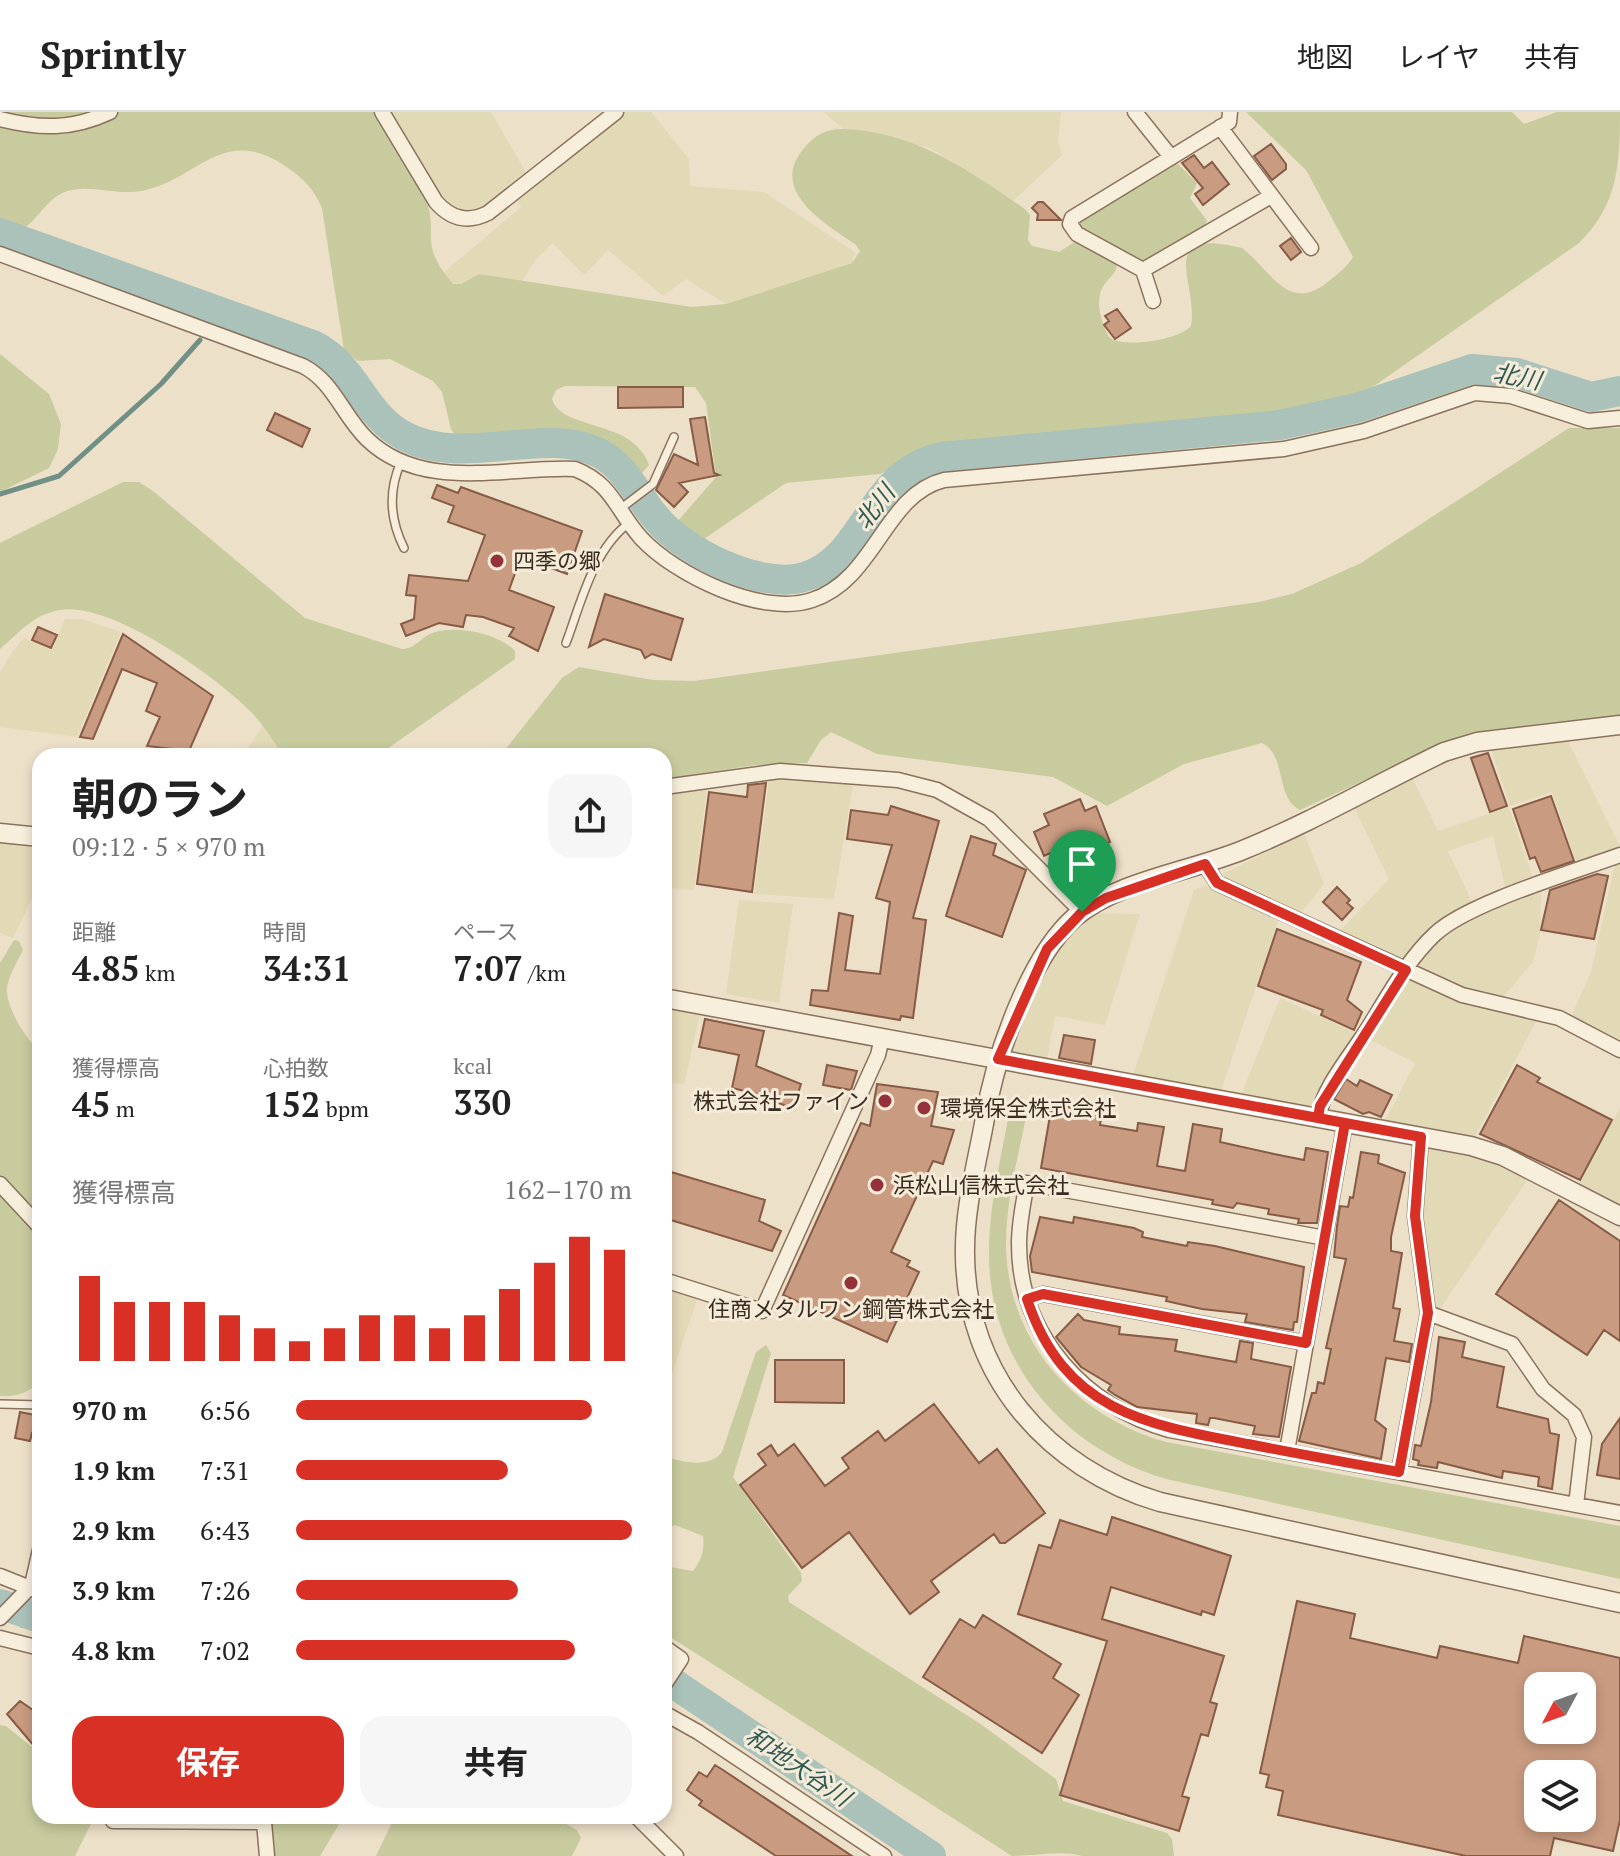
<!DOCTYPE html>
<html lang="ja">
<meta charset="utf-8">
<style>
:root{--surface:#fff;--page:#f6f6f6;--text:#222;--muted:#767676;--line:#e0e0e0;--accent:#d93025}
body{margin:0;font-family:"PT Serif","Noto Sans JP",serif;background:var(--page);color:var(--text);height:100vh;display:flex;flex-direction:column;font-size:30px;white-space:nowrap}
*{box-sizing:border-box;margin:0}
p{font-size:26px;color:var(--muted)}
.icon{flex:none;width:44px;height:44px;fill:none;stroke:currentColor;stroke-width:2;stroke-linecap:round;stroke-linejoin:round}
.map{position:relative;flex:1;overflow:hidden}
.drawer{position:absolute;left:32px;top:636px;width:640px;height:1076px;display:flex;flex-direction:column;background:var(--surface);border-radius:24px;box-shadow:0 4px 12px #0003}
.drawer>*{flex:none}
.needle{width:52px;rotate:229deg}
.fabs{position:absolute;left:1524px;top:1560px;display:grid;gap:16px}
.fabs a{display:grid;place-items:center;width:72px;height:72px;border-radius:16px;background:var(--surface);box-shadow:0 4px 12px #0003;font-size:40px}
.pin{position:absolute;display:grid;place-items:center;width:68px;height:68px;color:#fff;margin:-82px -34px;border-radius:50% 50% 50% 0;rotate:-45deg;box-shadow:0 0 8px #0007}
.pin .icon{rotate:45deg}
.round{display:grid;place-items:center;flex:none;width:84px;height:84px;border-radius:24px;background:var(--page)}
.overview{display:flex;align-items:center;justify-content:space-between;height:136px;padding:0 40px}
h1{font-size:44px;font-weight:700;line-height:60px}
.figures{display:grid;grid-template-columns:repeat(3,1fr);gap:12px;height:136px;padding:8px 40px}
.figures div{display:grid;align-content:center}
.figures b{font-size:34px;font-weight:700}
.figures small{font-size:22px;font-weight:400}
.figures p{font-size:22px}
.chart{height:224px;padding:16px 40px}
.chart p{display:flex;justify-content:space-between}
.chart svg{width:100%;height:144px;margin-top:8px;stroke:var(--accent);stroke-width:6}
.button{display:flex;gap:16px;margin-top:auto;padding:16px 40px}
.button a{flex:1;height:92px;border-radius:24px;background:var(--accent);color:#fff;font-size:32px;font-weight:700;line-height:92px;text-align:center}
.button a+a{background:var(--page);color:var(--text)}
ul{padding:0 40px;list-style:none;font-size:26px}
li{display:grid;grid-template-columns:128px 96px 1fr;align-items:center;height:60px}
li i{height:20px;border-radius:10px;background:var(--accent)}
header{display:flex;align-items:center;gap:48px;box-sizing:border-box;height:112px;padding:0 40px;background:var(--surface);border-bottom:2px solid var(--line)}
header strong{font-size:38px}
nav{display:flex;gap:44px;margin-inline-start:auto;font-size:28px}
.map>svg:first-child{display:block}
.farmland{fill:#e2d9b7}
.green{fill:#c8cb9d}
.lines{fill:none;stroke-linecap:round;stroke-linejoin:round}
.stream{stroke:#709086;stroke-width:5}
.river{stroke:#aac2b9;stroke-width:30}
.building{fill:#c99b81;stroke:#875b45;stroke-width:2;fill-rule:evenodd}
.service-casing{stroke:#89725e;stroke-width:10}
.minor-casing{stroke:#89725e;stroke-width:17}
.tertiary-casing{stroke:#89725e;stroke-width:21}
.service{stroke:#f8eedc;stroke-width:7}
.minor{stroke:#f8eedc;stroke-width:14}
.tertiary{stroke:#f8eedc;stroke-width:18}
.route-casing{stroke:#fff;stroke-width:16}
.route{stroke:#d93025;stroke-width:10}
.poi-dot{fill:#953138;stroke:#f5ebd9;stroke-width:3}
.labels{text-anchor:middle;stroke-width:6;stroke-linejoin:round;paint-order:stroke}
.poi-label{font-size:22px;fill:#3a2c21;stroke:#f5ebd9;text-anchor:start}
.water-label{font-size:24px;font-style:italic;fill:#315954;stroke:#f5ebd9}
</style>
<header>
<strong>Sprintly</strong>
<nav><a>地図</a><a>レイヤ</a><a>共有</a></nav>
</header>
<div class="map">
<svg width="1620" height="1744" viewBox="0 0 1620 1744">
<rect width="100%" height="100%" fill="#ede0c9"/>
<path class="farmland" d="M389,0H491L527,62L485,96L476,100L456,99L441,87Z
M625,0H651L689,47L690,74L764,80L855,140L852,151L726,192L686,167L663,184L608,138L584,163L553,131L537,146L522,169L479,162L460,172H453L443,161L521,95L516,88Z
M824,0H1061L1058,28L1062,43L1013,89L930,36L843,17Z
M65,507H82L121,520L77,625L0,615V561L10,543L24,526L52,538Z
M263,614L284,644H242Z
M1568,629L1620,734L1577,753L1552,680L1510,694L1491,638Z
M769,667L853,672L834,787L754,782Z
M1413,667L1438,719L1509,695L1534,769L1506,779L1493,724L1448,739L1473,792L1434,814L1406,847L1400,848L1339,820L1389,767L1354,696Z
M707,675L694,778L664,776L667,682Z
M1304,721L1324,772L1300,802L1223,767V762Z
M0,731L40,735V770L13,826L0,821Z
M1620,750V934L1570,907L1591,860L1615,752Z
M1205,773L1279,806L1221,979L1133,963L1194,778Z
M1541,780L1540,822L1533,850L1499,890L1417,859L1416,854L1442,823L1474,805Z
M739,788L793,792L779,891L726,882Z
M1095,801L1140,802L1105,913L1055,904L1047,947L1014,941L1011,936L1055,842L1073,819Z
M1414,865L1539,904L1474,1026L1385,1009L1415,951L1369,927L1408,867Z
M1280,886L1358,922L1314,991L1306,995L1241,983Z
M664,896L700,902L684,973L664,968Z
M1620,996V1094L1578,1073Z
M1430,1036L1485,1047L1528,1067L1440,1197L1435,1195L1423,1104L1426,1039Z
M664,1175L698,1185L664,1286Z"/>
<path class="green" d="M0,0H98L50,11Z
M120,0H375L424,82C441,123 416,129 453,172H461L479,162L692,195L726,192L852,151L860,139L855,132C824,111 767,78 805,35C815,23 826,17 842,17C914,19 968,58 1025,97L1030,103L1028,128L1032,134L1059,140L1076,129L1117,151C1117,162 1109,165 1104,173C1094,187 1101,211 1109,225C1123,237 1179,228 1191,214C1199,172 1153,114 1242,136C1272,159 1289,204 1330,168C1339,161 1347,155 1353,145L1306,58L1246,0H1512L1524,12L1557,0H1620C1620,52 1618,93 1579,131L1354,288L1317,300L1239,312L939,338L919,343L880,362L786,371L698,431L682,423L677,410L716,365L706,291L695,275L565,274L556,278L552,287C561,319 633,306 649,353L641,362L613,341L576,327L459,329L451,317L442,280L433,269L390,247L358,249L344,238L322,96C313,75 301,64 282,52C222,14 198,67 142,79C116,84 86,70 62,81C46,89 37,108 22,118L0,114V12Z
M1175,49L1197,71L1190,86L1207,109L1204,116L1144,149L1080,118L1076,109Z
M0,242L49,282L61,312L58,337L49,356L0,380Z
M1569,316H1620V603L1458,625L1300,698C1275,686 1287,643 1262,631L1184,652L1107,694L1053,665L877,642L831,620L821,628L807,651L756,653L664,667V644H500L562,566L579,555L653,568L694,569L1259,490L1292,482L1361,451Z
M123,370H139L153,379L305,506L402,537C415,537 419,527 430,522C453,512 498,521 515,539V547L377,644H284C273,629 264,613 251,600C216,564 110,489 60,498C32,503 20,520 0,537V431Z
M14,828L19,829L23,838C17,850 9,863 7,875C5,894 26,928 40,939V1104L0,1064V851Z
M1021,984L1028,994C1020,1039 1006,1086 1006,1132C1007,1230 1075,1304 1166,1330L1620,1414V1467L1166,1367C1064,1337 988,1250 989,1140C989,1090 1003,1039 1011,990Z
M0,1080L40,1127V1269C28,1281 17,1285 0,1284Z
M766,1233L771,1241L733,1365L801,1461L802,1469L788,1484L789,1490L979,1611L1056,1667L1063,1689L1167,1721L1172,1727L1174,1744H1082C1063,1738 1034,1744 1012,1744L664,1521V1454L693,1459C701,1450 705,1436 703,1424L675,1413L664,1419V1344C682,1350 709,1357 722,1340L756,1240Z
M0,1613L6,1614L32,1635H40V1704H95L75,1744H0Z
M269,1704H344L320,1744H274Z
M395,1704H552L577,1718L581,1726L572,1744H376Z"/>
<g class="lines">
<path class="stream" d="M220,205L224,200
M0,382L59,364L161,272L200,228
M22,1513L33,1505"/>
<path class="river" d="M0,121L313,233C357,255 363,304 406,325C465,355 544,314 597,340C627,355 636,383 657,407C684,440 761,478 804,465C867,447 867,362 941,345L1280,313L1357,296L1472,257L1517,261L1591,285L1620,279
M0,1492L40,1506
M664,1565L931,1744"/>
</g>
<path class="building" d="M1271,32L1286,52V57L1272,68L1254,44Z
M1194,43L1204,56L1212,50L1229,72L1203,93L1195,82L1203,76L1182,51Z
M1038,90H1043L1061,108H1037L1038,102L1032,96Z
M1291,126L1301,140L1291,148L1280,134Z
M1117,197L1131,216L1115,227L1104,213L1109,209L1105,204Z
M618,275H683V295L618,296Z
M275,301L310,317L302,335L267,318Z
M705,305L714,361L719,363L679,371L688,380L674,395L656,378L674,342L698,353L690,307Z
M437,373L458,381L461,375L582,419L567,462L521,445L509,478L554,495L538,539L509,524L514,516L483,505L466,503L463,515L439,511L406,524L401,512L414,507L416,484L406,483L409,463L468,469L485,423L448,410L454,394L432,386Z
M605,482L683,507L671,548L652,542L645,546L641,538L604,527L589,535Z
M38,515L57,523L51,536L32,528Z
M123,522L213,584L189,639L147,634L160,605L146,599L157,571L122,557L93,627L80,625Z
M1488,641L1507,694L1490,700L1471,646Z
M766,671L752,780L697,772L709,680L747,685L748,673Z
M1551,684L1574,749L1541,760L1535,745L1530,747L1513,697Z
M1080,687L1085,699L1096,694L1110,730L1055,753L1050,741L1044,744L1034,720L1049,713L1044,702Z
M891,694L939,709L913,806L926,808L913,906L901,904L900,908L810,893L812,878L828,879L839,801L853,804L845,858L880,862L890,790L876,786L892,733L847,727L851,698L888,703Z
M971,724L996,732L993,743L1026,758L1002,825L946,804Z
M1597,762L1608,764L1594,827L1541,818L1550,778Z
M1337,775L1350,788L1347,791L1353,796L1342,808L1323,790Z
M1277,817L1361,850L1347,888L1362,900L1354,918L1321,903L1323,898L1258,874Z
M705,907L764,919L756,954L801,972L793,997L757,982L732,976L739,943L699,935Z
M1064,923L1095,928L1091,952L1059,946Z
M827,953L857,959L851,978L823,973Z
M1517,953L1540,966L1537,970L1612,1008L1580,1068L1480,1022Z
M1346,967L1357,974L1360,968L1392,983L1381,1005L1369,1000L1363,1002L1334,987Z
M877,972L938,980L931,1014L954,1018L943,1052L933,1049L891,1140L910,1149L907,1154L919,1160L887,1230L783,1183L861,1011L870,1014Z
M1052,992L1102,1000L1100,1013L1137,1019L1138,1011L1164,1015L1157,1054L1185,1059L1193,1012L1222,1017L1220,1030L1274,1042L1304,1048L1306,1036L1328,1040L1317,1111H1298L1299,1107L1268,1102L1269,1097L1237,1091L1233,1096L1212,1092L1213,1088L1041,1056Z
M1361,1040L1379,1043L1378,1051L1405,1061L1391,1125V1139L1402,1141L1393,1196L1400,1197L1394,1229L1412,1232L1409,1250L1386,1246L1375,1308L1386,1317L1381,1347L1299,1329L1312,1281H1316L1318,1270L1324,1272L1331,1237L1326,1236L1346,1147L1334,1145L1337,1114L1340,1094L1348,1095L1350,1085L1353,1086Z
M671,1060L765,1088L759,1109L781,1119L772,1139L664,1106V1084Z
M1559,1088L1620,1129V1229L1604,1218L1587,1243L1496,1182Z
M1040,1105L1073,1111L1074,1105L1134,1116L1143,1120L1142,1125L1187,1134L1188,1130L1215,1134L1304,1155L1297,1210H1294L1293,1218L1245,1210L1247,1202L1202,1197L1166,1189L1167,1185L1032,1160L1030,1144Z
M1078,1202L1084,1208L1120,1215L1119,1222L1177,1228L1175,1239L1208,1245L1236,1250L1240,1229L1253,1231L1251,1247L1291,1255L1279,1325L1253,1322L1255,1314L1214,1306H1210L1208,1313L1196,1311L1197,1302L1137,1295L1115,1283L1108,1278L1111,1273L1081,1255L1056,1225Z
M1439,1225L1465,1230L1462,1245L1504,1255L1497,1295L1548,1307L1550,1321L1559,1323L1552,1377L1538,1374L1539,1365L1503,1359L1502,1366L1438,1350L1437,1356L1418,1353L1419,1349L1413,1347L1415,1333L1421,1334L1431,1290Z
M775,1248H844V1291L775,1290Z
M934,1292L979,1351L997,1337L1045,1401L1005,1431H1000L994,1422L931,1469L939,1480L910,1502L849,1420L802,1456L740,1373L766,1353L758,1342L771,1333L778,1344L794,1332L825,1374L849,1356L842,1346L878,1319L885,1329Z
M20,1300L40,1304V1323L32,1321L30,1329L15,1326Z
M1620,1306V1367L1597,1363L1602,1332Z
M1112,1405L1231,1444L1214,1503L1202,1499L1201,1503L1111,1475L1102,1507L1224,1544L1210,1590L1217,1592L1208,1624L1201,1622L1182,1684L1189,1686L1179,1719L1060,1683L1107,1529L1018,1502L1039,1433L1051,1436L1060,1408L1107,1423Z
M1297,1489L1355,1502L1350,1526L1437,1546L1440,1534L1518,1551L1524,1524L1620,1546V1708L1613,1739L1554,1726L1550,1744H1466L1278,1703L1283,1679L1266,1675L1269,1663L1260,1661ZM1538,1574H1582V1618H1538ZM1538,1662H1582V1706H1538Z
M983,1503L1061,1552L1053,1566L1079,1583L1042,1641L923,1565L960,1507L975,1516Z
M20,1589L40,1603V1641L7,1602Z
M715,1653L723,1658L852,1744H776L699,1693L702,1689L687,1678L699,1660L707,1665Z"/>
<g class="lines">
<defs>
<path id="service" d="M401,350C388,379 390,408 404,436
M620,397L653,372L674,325
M566,531C581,491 593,438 629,411
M0,1292L40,1293"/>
<path id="minor" d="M382,0L436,90C451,107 468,111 488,101L616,0
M1135,0L1171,45
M0,7C40,17 72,18 110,0
M1220,15L1311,136
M0,142L303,254C334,270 343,304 367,327C423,381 506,354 575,357C613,372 616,398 641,426C675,463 762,505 812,488C876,467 884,383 944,368L1284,337L1364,319L1475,281L1511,284L1588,309L1620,306
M1143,158L1271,84
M1153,189L1143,158L1077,122L1070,112L1072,106L1229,10L1230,0
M664,675L780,659L898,668L937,678L989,707L1082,800
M1205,752L1217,771L1462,883L1559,906L1620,938
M1318,1006C1323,976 1348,947 1365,921C1386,888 1406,849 1435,822C1468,791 1574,760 1620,743
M0,1072L40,1115
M1325,1126L1027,1071C1023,1091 1019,1112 1019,1132C1019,1223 1084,1294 1169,1318L1620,1401
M664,1168L762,1199L878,943L882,926
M1027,1187L1043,1182L1306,1231
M1428,1201L1512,1232L1543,1277L1574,1303L1584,1325L1576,1393
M1287,1339L1345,1011
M1399,1360L1428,1201L1415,1104L1421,1025
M0,1464L40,1480
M0,1506L32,1473L40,1438
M0,1526L40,1536
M664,1535L681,1547L664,1573
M664,1601L698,1620L884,1744
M636,1704L676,1744
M113,1709L264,1710L267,1744"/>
<path id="tertiary" d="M1620,613L1477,630L1444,640C1377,672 1312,710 1243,738C1192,759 1117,769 1075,805C1029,845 995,946 985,1006C977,1051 964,1097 965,1143C966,1263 1048,1357 1160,1390L1620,1491
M0,721L40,725
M664,886L1471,1034L1503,1044L1620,1104"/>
</defs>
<use href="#service" class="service-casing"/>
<use href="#minor" class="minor-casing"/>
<use href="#tertiary" class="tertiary-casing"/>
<use href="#service" class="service"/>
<use href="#minor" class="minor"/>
<use href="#tertiary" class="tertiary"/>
</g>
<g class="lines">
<defs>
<path id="route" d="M1082,800L1047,837L998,947L1345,1011L1306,1231L1043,1182L1027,1187C1064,1299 1146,1313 1248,1332C1299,1342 1349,1351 1399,1360L1428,1201L1415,1104L1421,1025L1318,1006L1320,994L1406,858L1217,771L1205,752L1106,786L1082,800"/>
</defs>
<use href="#route" class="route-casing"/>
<use href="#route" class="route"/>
</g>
<g class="poi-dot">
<circle cx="497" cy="449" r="8"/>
<circle cx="885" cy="989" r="8"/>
<circle cx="924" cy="996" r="8"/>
<circle cx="877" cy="1073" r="8"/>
<circle cx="851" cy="1171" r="8"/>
</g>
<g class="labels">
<g class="poi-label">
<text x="513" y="457">四季の郷</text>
<text x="869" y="997" text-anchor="end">株式会社ファイン</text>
<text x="940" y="1004">環境保全株式会社</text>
<text x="893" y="1081">浜松山信株式会社</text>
<text x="851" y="1205" text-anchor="middle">住商メタルワン鋼管株式会社</text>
</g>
<g class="water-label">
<text transform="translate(1517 265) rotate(11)" y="8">北川</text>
<text transform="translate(875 395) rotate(-52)" y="8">北川</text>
<text transform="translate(798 1655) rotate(34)" y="8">和地大谷川</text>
</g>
</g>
</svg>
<div class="fabs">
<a><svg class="needle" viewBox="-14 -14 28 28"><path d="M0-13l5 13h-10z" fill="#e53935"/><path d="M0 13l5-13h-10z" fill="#767676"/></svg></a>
<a><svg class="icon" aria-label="layers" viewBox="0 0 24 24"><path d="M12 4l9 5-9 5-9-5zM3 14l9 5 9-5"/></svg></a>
</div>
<div class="pin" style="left:1082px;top:800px;background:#1e9e55"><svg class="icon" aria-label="arrive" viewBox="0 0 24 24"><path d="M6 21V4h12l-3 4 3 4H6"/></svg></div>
<section class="drawer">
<div class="overview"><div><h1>朝のラン</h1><p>09:12 · 5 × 970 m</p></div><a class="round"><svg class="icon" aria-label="share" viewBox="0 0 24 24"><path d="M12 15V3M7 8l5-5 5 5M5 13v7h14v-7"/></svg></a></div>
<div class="figures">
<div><p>距離</p><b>4.85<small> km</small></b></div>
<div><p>時間</p><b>34:31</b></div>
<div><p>ペース</p><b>7:07<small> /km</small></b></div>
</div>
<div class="figures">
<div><p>獲得標高</p><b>45<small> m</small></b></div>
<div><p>心拍数</p><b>152<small> bpm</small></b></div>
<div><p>kcal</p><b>330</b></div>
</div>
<div class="chart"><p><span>獲得標高</span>162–170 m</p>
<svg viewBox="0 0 160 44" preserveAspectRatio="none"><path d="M5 44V18M15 44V26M25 44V26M35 44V26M45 44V30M55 44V34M65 44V38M75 44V34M85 44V30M95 44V30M105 44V34M115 44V30M125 44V22M135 44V14M145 44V6M155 44V10"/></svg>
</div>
<ul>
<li><b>970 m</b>6:56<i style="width:88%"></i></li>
<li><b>1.9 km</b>7:31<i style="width:63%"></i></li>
<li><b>2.9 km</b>6:43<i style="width:100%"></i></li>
<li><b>3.9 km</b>7:26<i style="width:66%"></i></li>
<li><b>4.8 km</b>7:02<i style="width:83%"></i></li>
</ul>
<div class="button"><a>保存</a><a>共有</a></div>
</section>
</div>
